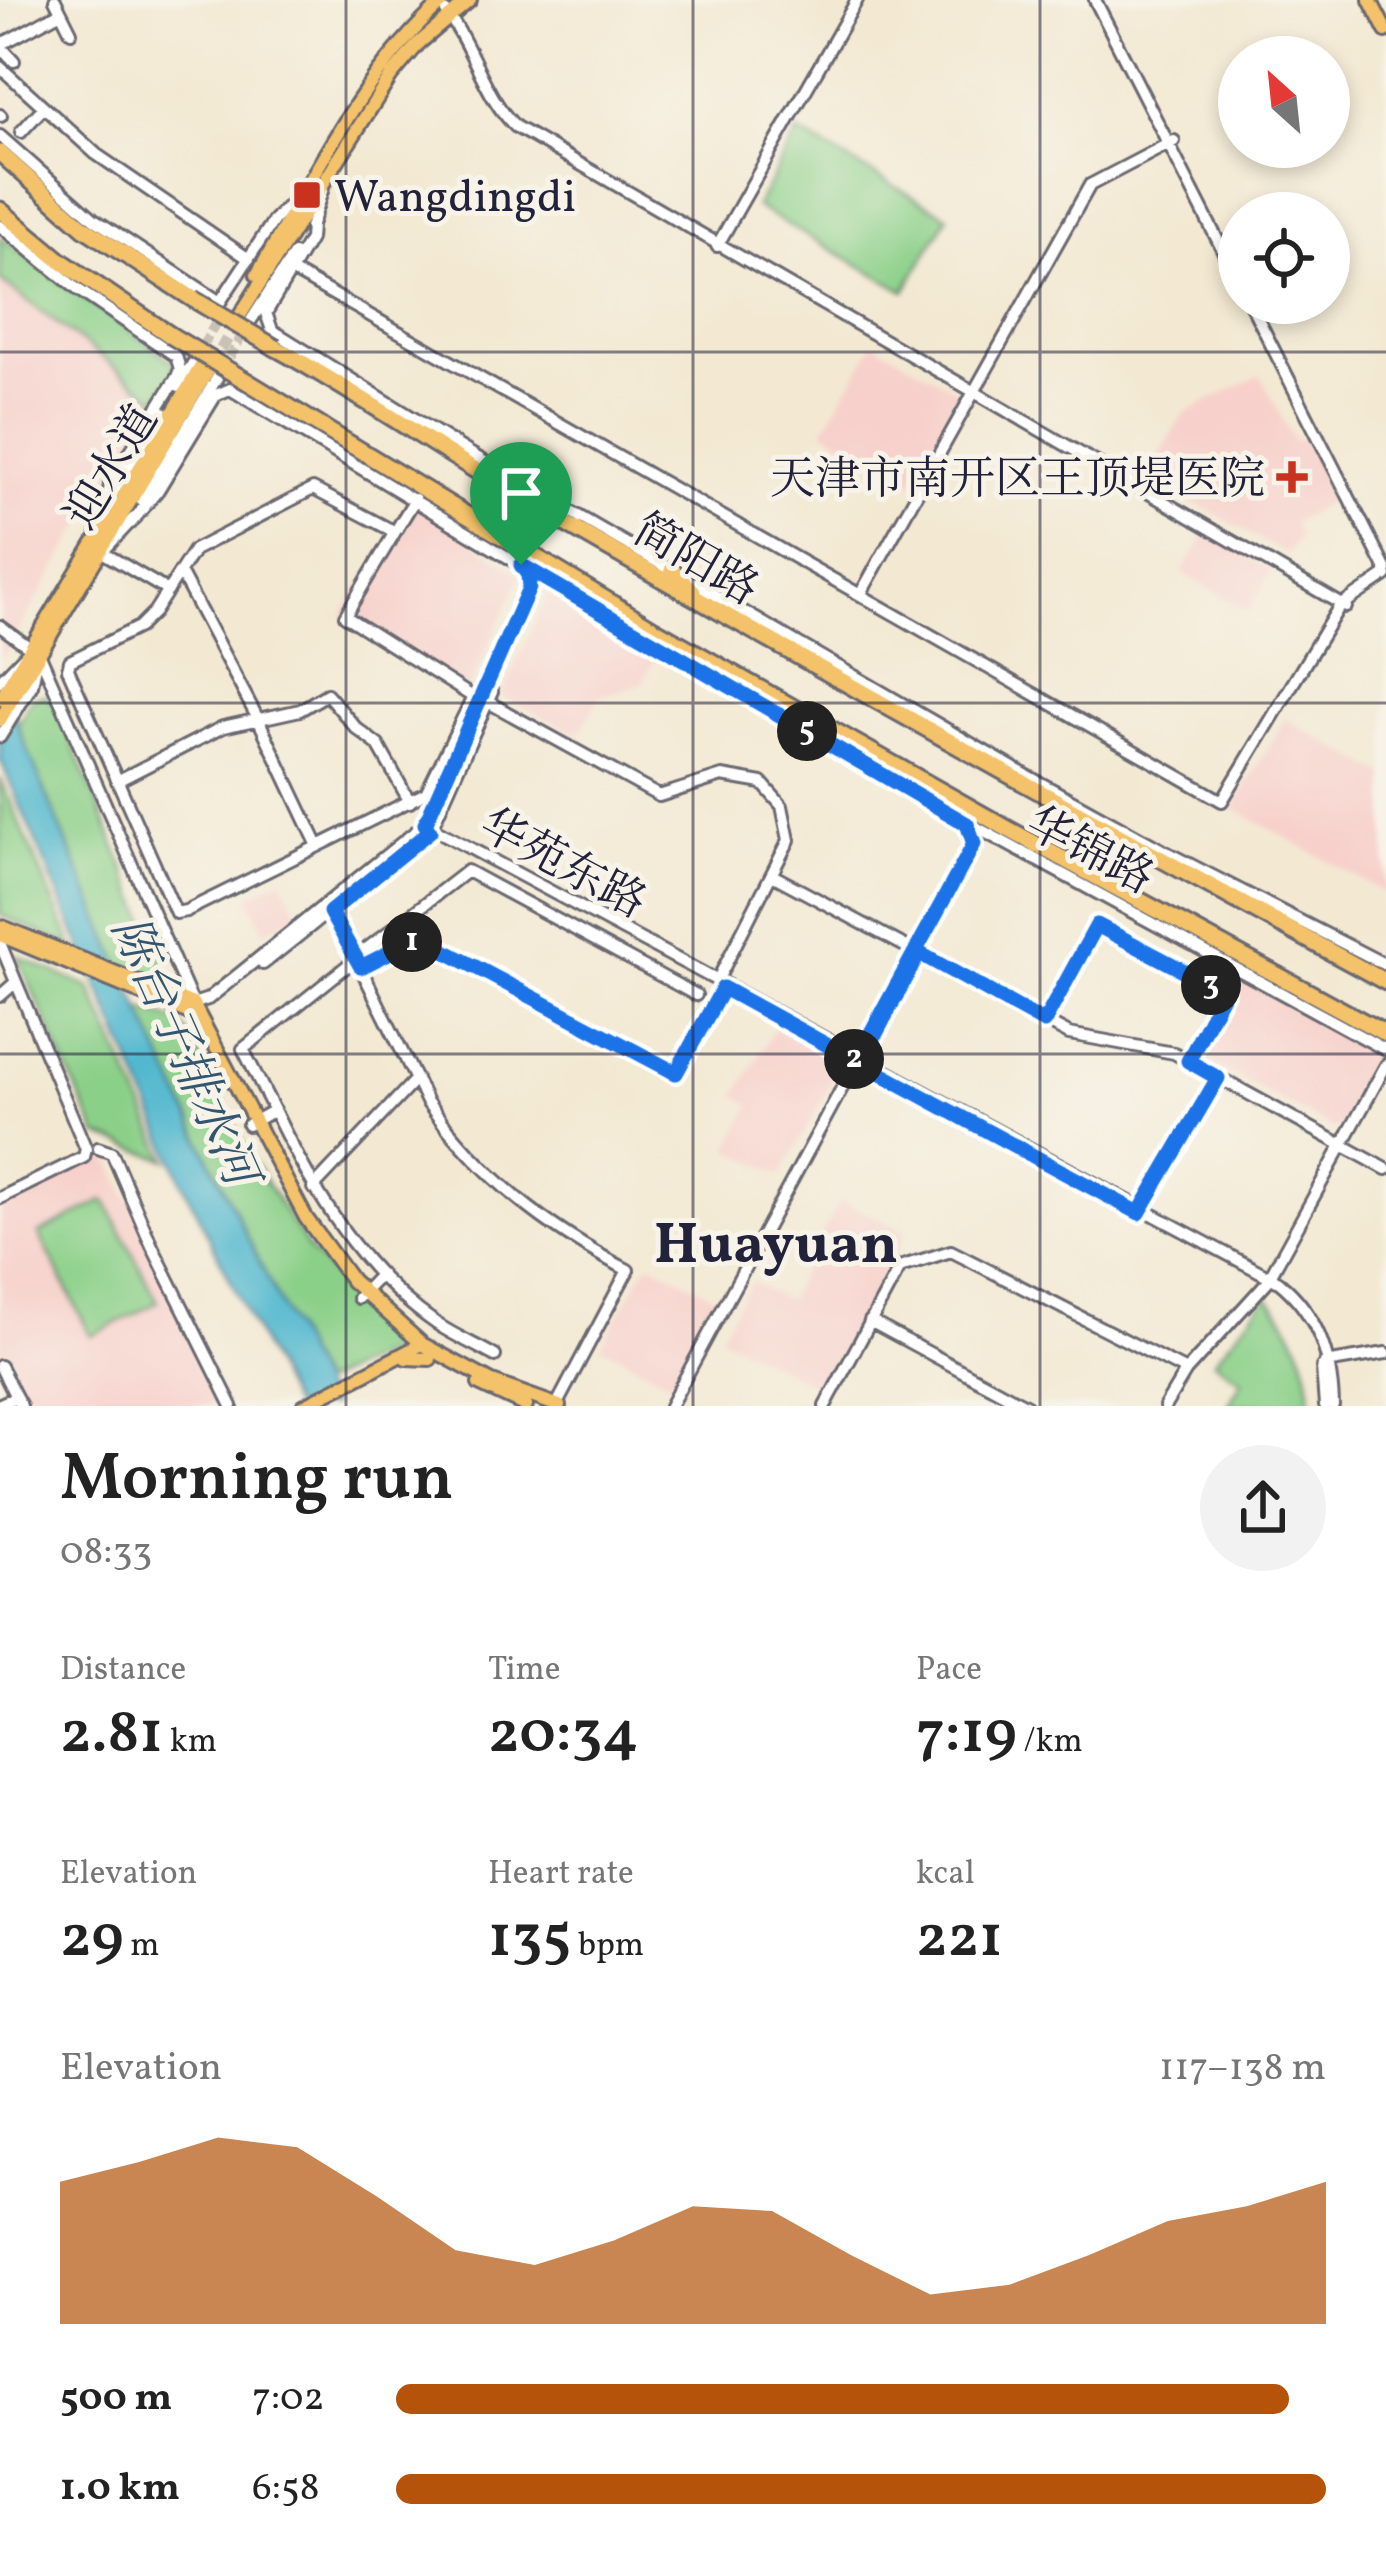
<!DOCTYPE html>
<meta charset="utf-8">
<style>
:root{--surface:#fff;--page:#f2f2f2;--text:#222;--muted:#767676;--accent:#b45309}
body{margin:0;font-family:Vollkorn,"Noto Serif SC",serif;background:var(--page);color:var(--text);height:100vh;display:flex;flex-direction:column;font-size:45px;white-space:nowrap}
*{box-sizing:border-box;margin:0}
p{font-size:39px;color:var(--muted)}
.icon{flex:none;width:66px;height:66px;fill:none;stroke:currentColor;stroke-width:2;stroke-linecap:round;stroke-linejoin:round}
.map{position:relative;height:1406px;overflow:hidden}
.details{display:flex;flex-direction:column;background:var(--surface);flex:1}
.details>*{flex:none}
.needle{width:78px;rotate:333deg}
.controls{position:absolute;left:1218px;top:36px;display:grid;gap:24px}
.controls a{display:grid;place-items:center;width:132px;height:132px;border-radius:50%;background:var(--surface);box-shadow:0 6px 18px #0003;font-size:60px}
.pin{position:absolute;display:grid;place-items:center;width:102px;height:102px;color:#fff;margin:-123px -51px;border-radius:50% 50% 50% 0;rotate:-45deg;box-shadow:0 0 12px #0007}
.pin .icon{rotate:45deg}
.km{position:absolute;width:60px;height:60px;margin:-30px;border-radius:50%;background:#222;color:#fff;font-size:33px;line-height:60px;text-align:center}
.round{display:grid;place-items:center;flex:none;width:126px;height:126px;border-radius:63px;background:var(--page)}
.head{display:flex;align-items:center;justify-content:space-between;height:204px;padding:0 60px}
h1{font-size:66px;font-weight:600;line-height:90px}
.figures{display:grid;grid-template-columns:repeat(3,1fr);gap:18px;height:204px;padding:12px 60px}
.figures div{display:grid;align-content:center}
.figures b{font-size:60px;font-weight:600}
.figures small{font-size:33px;font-weight:400}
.figures p{font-size:33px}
.chart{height:336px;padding:24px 60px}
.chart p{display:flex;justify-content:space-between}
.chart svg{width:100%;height:216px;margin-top:12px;fill:var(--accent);opacity:.7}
ul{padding:0 60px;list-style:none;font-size:39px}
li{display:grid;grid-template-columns:192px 144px 1fr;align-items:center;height:90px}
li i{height:30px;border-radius:15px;background:var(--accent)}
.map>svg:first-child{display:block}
.built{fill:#f7d0cb}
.green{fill:#8bd089;stroke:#567962;stroke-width:3}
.water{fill:#51b8cf;stroke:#3a6d85;stroke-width:3}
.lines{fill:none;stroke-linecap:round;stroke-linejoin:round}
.minor-tunnel{stroke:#c9c1b5;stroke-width:10;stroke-dasharray:10 5;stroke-linecap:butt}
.major-tunnel{stroke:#c9c1b5;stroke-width:12;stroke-dasharray:12 6;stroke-linecap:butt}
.minor-casing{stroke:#6b6870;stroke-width:16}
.major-casing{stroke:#6b6870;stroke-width:18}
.highway-casing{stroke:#6b6870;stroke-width:21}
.minor{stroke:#fff;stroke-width:10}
.major{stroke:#f3c26a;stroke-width:12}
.highway{stroke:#f3c26a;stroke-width:15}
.highway-bridge-casing{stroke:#6b6870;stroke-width:21;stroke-linecap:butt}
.highway-bridge{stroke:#f3c26a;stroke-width:15}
.route-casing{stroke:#fff;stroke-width:24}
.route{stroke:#1a73e8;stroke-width:15}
.grid{fill:none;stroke:#22223b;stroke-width:3;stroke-opacity:0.55}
.poi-dot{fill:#c8321e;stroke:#f7f3e8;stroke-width:4.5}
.labels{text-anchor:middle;stroke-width:10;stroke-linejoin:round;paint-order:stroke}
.poi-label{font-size:45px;fill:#22223b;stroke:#f7f3e8;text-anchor:start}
.street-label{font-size:45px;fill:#22223b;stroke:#f7f3e8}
.water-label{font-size:48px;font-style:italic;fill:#32566f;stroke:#f7f3e8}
.district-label{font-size:57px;font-weight:bold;fill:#22223b;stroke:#f7f3e8}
</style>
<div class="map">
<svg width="1386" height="1406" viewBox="0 0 1386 1406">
<rect width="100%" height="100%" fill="#f7f3e8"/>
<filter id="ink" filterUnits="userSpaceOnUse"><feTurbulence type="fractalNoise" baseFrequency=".00833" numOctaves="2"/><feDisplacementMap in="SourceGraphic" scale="24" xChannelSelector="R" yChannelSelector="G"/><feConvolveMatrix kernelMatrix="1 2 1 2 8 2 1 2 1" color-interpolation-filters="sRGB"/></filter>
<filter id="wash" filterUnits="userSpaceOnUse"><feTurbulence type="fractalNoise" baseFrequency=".004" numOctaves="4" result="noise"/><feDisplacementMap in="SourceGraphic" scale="48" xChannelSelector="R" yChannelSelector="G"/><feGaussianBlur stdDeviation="2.7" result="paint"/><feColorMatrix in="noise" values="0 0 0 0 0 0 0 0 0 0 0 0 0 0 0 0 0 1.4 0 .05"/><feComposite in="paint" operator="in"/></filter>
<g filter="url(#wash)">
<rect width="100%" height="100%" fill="#f3e9d3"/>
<path class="built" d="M0,277L157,399L0,662Z
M874,343L964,394L913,482L823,430Z
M1260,375L1294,441L1308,436L1340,497L1292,522L1299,537L1287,555L1147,476L1184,413Z
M414,501L521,575L469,689L342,615Z
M1206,533L1272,571L1249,612L1182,573Z
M550,589L659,651L642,684L600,696L579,735L501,696Z
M1285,719L1386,775V894L1233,808Z
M282,879L299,914L265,931L248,896Z
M1242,979L1376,1051L1379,1058L1341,1127L1334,1129L1201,1058Z
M775,1027L836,1060L840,1069L781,1175L729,1149L751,1105L736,1095Z
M107,1153L227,1406H26L0,1357V1205Z
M840,1200L906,1232L822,1389L720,1336L751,1281L787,1300Z
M649,1262L720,1299L674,1384L601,1346Z"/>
<path class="green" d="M798,132L948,216L905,291L756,207Z
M0,237L173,362L174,371L157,399L0,280Z
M44,695L55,703L164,962L165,979L160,982L121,969L17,727L31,699Z
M0,778L73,947L0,915Z
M17,956L90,988L167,1160L97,1135Z
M140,1009L178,1021L191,1038L249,1155L307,1247L392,1343L393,1350L320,1384L212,1170Z
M105,1200L158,1302L91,1336L39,1234Z
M1267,1296C1296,1329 1310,1361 1311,1406H1228L1242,1380L1214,1361Z"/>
<path class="water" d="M0,677C25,748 56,817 86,887C162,1063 245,1235 331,1406H292L187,1192L0,759Z"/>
</g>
<g filter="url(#ink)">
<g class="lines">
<path class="minor-tunnel" d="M196,358L224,308
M222,370L249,324"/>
<path class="major-tunnel" d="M212,365L238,320"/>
<defs>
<path id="minor" d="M55,0L71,32
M1095,0L1239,282
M446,12C473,46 484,97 516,127L1346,607
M0,45L61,12
M0,46L14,61
M0,67L96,154L249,259
M0,115L1,116
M21,132L44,107
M0,136L94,219L220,302L274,220L287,207
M0,226L77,289L176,356L180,369L177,377L110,484L107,506
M311,226L310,239L266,313L272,330L473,455L1015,769L1164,851L1386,965
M310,228L323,188
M717,246L857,0
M292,271L1222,801
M1250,303L1386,570
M250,322L294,254
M179,386L193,363
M313,489L395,532L345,616L473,697L426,793L186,911L176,913L68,669L70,661L139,627L154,612L194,550Z
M142,502L217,378
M131,523L158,490L216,395L230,389L590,607L888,778
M97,532L102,514L163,412
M395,532L415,499
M106,548L134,518
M102,552L168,591
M180,572L258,719L318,846
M860,595L1090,185L1174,141
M0,626L40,655L193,1004L208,999L425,824L529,588L530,579L524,568
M0,681L27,653
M488,702L659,796L722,776L762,783L782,806L789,840L717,981
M0,737L32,685L37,661
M117,781L223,727L300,710L327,694L356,728L378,745L410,802
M904,788L1386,1050
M1222,801L1339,607L1386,575
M425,824L1279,1282C1317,1313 1332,1358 1333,1406
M772,875L1069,1034L1174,1053L1386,1169
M324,906L339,924L427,1102C481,1176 546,1228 628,1270L556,1406
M0,943L16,982L0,996
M356,957L467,871L696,995
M263,964L430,831L492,692
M361,967L410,942H428L676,1073L726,984
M1044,1021L1097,925L1224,992L1188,1061
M274,1110C313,1191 361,1272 437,1324C455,1336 476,1345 495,1356
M248,1125L274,1110L243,1049L357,958
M98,1148L112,1153L152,1246L232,1406
M313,1188L416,1079
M0,1198L84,1157L86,1149L16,982
M1141,1210L1218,1078
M358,1298L381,1274
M870,1321L1027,1406
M1325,1363L1386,1353
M0,1366L16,1397
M1322,1367L1325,1406
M1186,1371L1267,1282L1386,1065
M0,1404L16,1397L21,1406
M670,1406L974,844L969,826
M825,1406L900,1267L951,1251L1186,1371L1165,1406"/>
<path id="major" d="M1370,0L1386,31
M257,275C313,179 360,74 445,0
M239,317L391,76L419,43L470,0
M0,699L201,366
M0,720L208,371
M0,926L193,1004L306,1218L352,1281L422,1344L492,1382L559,1406
M0,935L189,1013
M406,1358L430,1359
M479,1384L526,1406
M303,1406L422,1344"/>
<path id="highway" d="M0,153L84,228L193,299
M0,210L61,261L170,335
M276,348C369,399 455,461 547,513C825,673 1104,829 1386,982
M248,382L654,629L1008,829L1386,1034
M672,570L693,591
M883,766L907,789"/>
</defs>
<use href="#minor" class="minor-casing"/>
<use href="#major" class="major-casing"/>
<use href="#highway" class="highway-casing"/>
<use href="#minor" class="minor"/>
<use href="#major" class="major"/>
<use href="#highway" class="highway"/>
<defs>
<path id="highway-bridge" d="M193,299L276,348
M170,335L248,382"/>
</defs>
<use href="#highway-bridge" class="highway-bridge-casing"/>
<use href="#highway-bridge" class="highway-bridge"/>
</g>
</g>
<g class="lines" filter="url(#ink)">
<defs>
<path id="route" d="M521,565L528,575L529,588L425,824L430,831L330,912L361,967L410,942H428L676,1073L723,988L838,1051C852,1058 863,1062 878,1066L863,1058L919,953L1044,1022L1097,925L1224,992L1188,1061L1218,1078L1139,1213L874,1070H863L853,1077L861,1063L856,1060L974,844L967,824L521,565"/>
</defs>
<use href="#route" class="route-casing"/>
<use href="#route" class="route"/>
</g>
<path class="grid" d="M346,0V1406M693,0V1406M1040,0V1406M0,352H1386M0,703H1386M0,1054H1386"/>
<g class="poi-dot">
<rect x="292" y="180" width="30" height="30" rx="6"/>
<path d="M1286 459h12v12h12v12h-12v12h-12v-12h-12v-12h12z"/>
</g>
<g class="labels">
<g class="poi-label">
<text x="334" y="211">Wangdingdi</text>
<text x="1265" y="493" text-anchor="end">天津市南开区王顶堤医院</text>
</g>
<g class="street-label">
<text transform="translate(110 466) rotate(-59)" y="16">迎水道</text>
<text transform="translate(697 558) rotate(30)" y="16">简阳路</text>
<text transform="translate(1091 849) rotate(27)" y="16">华锦路</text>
<text transform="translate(564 862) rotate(28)" y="16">华苑东路</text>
</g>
<g class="water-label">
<text transform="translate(186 1050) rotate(66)" y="17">陈台子排水河</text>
</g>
<g class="district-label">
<text x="776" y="1262">Huayuan</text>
</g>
</g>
</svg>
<div class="controls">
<a><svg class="needle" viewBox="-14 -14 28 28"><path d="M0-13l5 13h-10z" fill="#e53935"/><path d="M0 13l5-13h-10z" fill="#767676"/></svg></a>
<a><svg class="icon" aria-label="locate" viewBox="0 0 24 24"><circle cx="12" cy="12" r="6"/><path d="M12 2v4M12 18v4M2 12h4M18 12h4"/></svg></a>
</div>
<div class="pin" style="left:521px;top:565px;background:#1e9e55"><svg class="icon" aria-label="arrive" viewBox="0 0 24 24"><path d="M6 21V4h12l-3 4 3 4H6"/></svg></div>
<b class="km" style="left:412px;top:942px">1</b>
<b class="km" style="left:854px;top:1059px">2</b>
<b class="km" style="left:1211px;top:985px">3</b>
<b class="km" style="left:807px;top:731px">5</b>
</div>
<section class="details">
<div class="head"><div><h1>Morning run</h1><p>08:33</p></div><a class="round"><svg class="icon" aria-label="share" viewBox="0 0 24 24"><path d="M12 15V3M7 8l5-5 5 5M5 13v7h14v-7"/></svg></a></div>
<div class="figures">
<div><p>Distance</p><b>2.81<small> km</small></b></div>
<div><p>Time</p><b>20:34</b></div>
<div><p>Pace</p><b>7:19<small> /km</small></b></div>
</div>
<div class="figures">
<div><p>Elevation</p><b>29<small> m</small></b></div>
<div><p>Heart rate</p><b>135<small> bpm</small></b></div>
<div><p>kcal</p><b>221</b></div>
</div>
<div class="chart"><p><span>Elevation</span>117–138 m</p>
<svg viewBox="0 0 160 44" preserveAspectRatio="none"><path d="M0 44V15L10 11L20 6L30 8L40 18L50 29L60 32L70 27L80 20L90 21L100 30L110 38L120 36L130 30L140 23L150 20L160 15V44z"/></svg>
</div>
<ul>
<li><b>500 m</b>7:02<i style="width:96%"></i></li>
<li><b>1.0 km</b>6:58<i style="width:100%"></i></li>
</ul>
</section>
